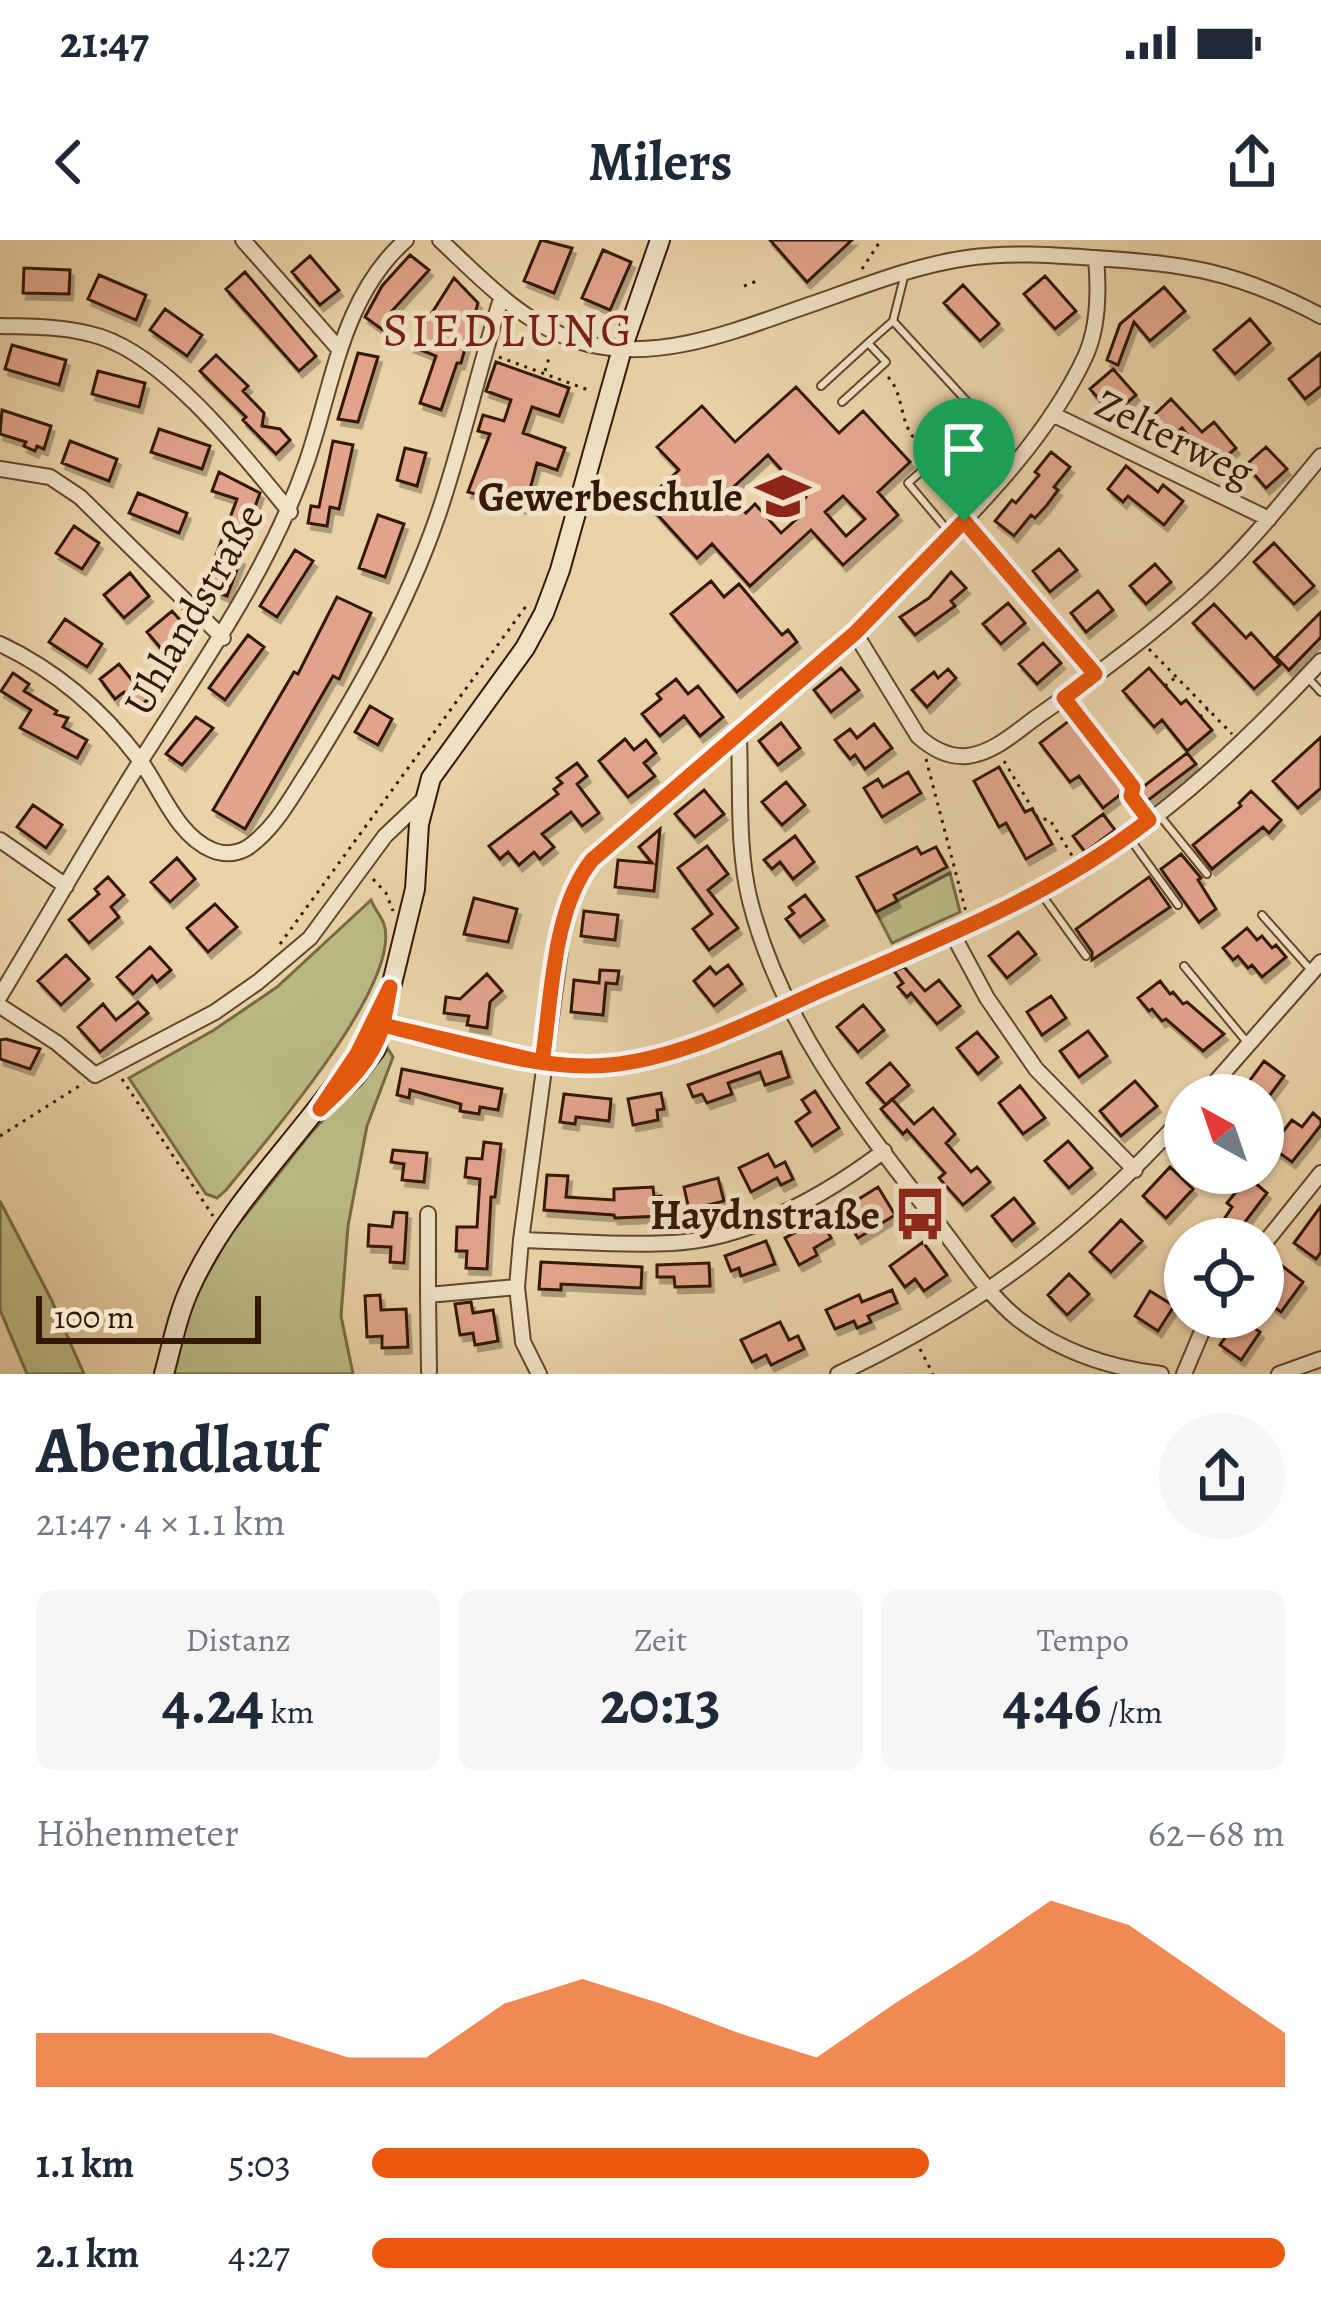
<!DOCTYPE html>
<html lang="de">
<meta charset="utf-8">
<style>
:root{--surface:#fff;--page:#f6f6f7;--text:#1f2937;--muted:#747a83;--accent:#ea580c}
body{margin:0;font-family:Alegreya,serif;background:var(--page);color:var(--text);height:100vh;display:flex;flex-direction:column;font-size:45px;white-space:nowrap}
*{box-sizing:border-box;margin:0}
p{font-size:39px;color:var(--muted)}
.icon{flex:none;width:66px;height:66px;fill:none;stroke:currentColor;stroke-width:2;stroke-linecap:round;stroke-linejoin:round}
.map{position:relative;height:1134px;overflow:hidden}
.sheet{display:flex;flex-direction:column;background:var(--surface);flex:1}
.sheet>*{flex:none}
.needle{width:78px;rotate:320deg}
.tools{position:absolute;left:1164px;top:834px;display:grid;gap:24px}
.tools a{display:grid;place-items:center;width:120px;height:120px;border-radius:50%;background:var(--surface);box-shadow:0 3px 9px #0004;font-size:60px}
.scale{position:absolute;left:36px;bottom:30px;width:225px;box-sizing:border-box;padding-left:12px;border:6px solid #351804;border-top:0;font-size:33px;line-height:42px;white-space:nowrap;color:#351804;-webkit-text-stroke:9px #f1e2c6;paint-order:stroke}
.pin{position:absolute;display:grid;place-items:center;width:102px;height:102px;color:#fff;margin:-123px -51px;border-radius:50% 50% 50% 0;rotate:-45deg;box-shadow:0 0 12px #0007}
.pin .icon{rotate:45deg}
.round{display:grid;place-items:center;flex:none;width:126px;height:126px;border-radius:63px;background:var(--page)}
.head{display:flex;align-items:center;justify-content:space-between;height:204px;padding:0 36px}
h1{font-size:66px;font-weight:700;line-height:90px}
.stats{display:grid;grid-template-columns:repeat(3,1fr);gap:18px;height:204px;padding:12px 36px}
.stats div{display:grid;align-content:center;border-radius:18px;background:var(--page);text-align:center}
.stats b{font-size:60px;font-weight:700}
.stats small{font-size:33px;font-weight:400}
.stats p{font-size:33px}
.chart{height:336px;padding:24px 36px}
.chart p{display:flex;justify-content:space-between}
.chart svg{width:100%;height:216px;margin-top:12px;fill:var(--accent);opacity:.7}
ul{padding:0 36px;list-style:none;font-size:39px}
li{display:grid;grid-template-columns:192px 144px 1fr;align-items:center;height:90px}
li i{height:30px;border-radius:15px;background:var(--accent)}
.status{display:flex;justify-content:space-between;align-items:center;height:84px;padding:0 60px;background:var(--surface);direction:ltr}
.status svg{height:33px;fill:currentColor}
header{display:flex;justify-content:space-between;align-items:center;height:156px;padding:0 36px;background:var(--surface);font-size:54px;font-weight:700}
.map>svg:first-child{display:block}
.green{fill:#bbbb85;stroke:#786a44;stroke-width:3}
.building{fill:#e2a58c;stroke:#351804;stroke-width:3;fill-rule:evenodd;filter:url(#shadow)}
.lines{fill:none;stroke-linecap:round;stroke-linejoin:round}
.service-casing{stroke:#62472d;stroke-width:10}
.minor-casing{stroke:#62472d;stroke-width:18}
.secondary-casing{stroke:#351804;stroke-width:22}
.path{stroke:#351804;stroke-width:3;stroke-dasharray:3 6;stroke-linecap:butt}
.service{stroke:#f1e2c6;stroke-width:6}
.minor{stroke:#f1e2c6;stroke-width:14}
.secondary{stroke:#f1e2c6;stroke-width:18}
.route-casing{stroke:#fff;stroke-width:24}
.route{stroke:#ea580c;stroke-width:15}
.labels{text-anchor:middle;stroke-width:10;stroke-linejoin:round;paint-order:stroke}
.street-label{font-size:42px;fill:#351804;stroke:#f1e2c6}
.poi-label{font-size:42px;font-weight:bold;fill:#351804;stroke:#f1e2c6;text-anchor:end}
.quarter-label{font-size:48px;letter-spacing:3px;fill:#7a1f14;stroke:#f1e2c6}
</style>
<div class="status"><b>21:47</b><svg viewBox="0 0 49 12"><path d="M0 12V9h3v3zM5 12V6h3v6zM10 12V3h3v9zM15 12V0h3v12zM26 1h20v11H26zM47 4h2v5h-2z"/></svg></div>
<header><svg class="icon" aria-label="back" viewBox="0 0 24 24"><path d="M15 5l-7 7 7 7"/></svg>Milers<svg class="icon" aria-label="share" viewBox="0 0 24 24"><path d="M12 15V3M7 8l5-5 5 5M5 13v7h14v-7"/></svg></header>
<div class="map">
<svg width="1321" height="1134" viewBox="0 0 1321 1134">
<defs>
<filter id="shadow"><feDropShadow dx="3.5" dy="6" stdDeviation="0" flood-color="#0004"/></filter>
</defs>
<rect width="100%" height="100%" fill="#ead3a8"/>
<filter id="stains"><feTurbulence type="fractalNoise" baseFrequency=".00167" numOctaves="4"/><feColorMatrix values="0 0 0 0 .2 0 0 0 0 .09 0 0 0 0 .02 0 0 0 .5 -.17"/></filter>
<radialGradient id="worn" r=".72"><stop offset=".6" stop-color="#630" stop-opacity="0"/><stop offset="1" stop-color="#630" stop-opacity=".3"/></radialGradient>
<path class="green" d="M950,633L960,672L892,703L876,672Z
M371,660C374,668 381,676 384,684C403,744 264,903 226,950L217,958L206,954L129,838L214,790L277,747Z
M388,809L393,817L367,886L348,986L341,1076L353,1134H171L192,1062L229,996L310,894Z
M0,961L51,1059L84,1134H27L0,1070Z"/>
<path class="building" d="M541,0L572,8L554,53L524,41Z
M770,0H852L807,42Z
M603,10L631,22L610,70L582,58Z
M410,15L429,30L391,72L395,75L383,90L365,77L382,46Z
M310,16L339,50L320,65L292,32Z
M24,28L70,30L69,54L23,53Z
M245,32L316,116L299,131L226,49Z
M99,35L146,55L136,80L88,59Z
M1045,36L1076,71L1055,89L1024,54Z
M454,38L478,63L461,123H457L441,170L420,163L436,116L411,106Z
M963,45L999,84L980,101L944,63Z
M1164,47L1185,71L1150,101L1134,82L1118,125L1107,120L1120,84Z
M165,69L202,95L187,116L150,90Z
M1250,79L1270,103L1235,134L1214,110Z
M12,105L66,120L59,145L5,129Z
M358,113L378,117L358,182L338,179Z
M1321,113V146L1305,159L1289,139Z
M216,115L248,146L243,151L264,173L262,186L280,189L290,200L276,214L243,180L246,177L200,131Z
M496,122L569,148L559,176L532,167L523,193L565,208L557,230L537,223L525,268L468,252L490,194L478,191L483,175L504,181L511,160L486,151Z
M1113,129L1136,155L1113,175L1090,149Z
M98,131L145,143L139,167L92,154Z
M796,147L839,193L863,171L910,222L878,252L898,275L843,325L811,290L750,346L712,304L697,318L645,261L679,230L657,207L702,166L735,202ZM768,215L806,257L792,270L799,277L781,293L755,264L746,273L728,252ZM843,256L865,279L846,296L825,272Z
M1171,159L1202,192L1214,182L1236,208L1214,227L1182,188L1167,202L1148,181Z
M2,170L51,186L44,209L37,206L35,211L24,206L26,202L0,194Z
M159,189L210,206L202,229L151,212Z
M70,201L117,219L109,241L62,223Z
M333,201L353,205L339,269L330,267L327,286L308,283L311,266L319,267Z
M1266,207L1287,229L1266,248L1246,225Z
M405,208L426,213L417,246L397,240Z
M1051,212L1070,227L1054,247L1058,250L1047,265L1035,278L1031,275L1014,296L995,281L1012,260L1016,263L1039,235L1035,232Z
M1126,226L1158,252L1163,245L1183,261L1164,285L1128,256L1123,262L1108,249Z
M219,232L260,253L236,318L241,319L227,356L204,347L237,259L212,251Z
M138,253L187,273L179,293L129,273Z
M378,275L404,284L385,337L359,328Z
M74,286L99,303L82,329L56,313Z
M1274,303L1314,346L1294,364L1254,322Z
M1059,309L1077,330L1050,352L1033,331Z
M295,310L313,321L277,377L260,366Z
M1155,324L1171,342L1146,364L1130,346Z
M951,332L966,348L951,361L955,366L915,395L900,377L929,358Z
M130,333L149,356L124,378L104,355Z
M711,341L724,357L739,344L782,395L788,390L797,402L737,452L671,374Z
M1098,351L1113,370L1086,392L1071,373Z
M337,357L371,373L339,439L333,436L245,589L213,570L294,432L298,434Z
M1008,363L1025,383L1001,404L983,384Z
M1214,364L1246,398L1251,393L1280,425L1254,449L1193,383Z
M172,371L189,390L164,412L147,392Z
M1321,372V397L1289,430L1276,417Z
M65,379L102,404L87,427L49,402Z
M248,395L264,407L225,460L209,448Z
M1043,403L1061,423L1037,444L1019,424Z
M119,424L131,439L138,434L154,455L137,468L124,452L115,459L100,439Z
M841,428L859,450L831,472L814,450Z
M1149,428L1181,464L1186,460L1212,490L1187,511L1162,480L1154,487L1123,451Z
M948,429L956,438L927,467L912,450L934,432L938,438Z
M13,433L29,444L24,451L57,471L55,474L68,478L63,487L87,500L77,518L20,488L31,470L1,451Z
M676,439L688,454L698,446L723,477L700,496L684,476L660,496L642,474L661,459L657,454Z
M370,466L392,479L378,505L355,492Z
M196,477L213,488L182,525L166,514Z
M1070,480L1100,520L1105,516L1129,548L1103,568L1079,536L1070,542L1040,503Z
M781,483L800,508L778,525L759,501Z
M874,484L892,508L865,529L855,515L850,519L835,500L850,489L857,498Z
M1321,497V548L1298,568L1273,541Z
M625,499L634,510L646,500L656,513L644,523L655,536L628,557L599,521Z
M1187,513L1196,524L1143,564L1135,553Z
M577,523L587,536L577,544L599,573L582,586L571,572L542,594L554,607L540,619L534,612L519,625L508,612L500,619L489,606L558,554L554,549L562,543L557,538Z
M999,527L1025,572L1032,569L1052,604L1026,619L1006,583L999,587L974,541Z
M908,532L921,553L882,577L864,548L878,539L883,547Z
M786,542L805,565L782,585L762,562Z
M704,550L724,574L695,597L675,574Z
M1251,551L1281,580L1269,593L1263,587L1212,629L1193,605L1241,566L1239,563Z
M33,565L62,585L46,608L17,587Z
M1103,574L1115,590L1085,612L1073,596Z
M660,589L654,651L615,647L618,620L652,623L639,607Z
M795,596L814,622L793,639L780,622L772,629L764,620Z
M707,606L728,634L708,650L738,688L709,710L693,689L712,674L678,628Z
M917,607L921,614L936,607L947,627L894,655L897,661L876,672L857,637Z
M1181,614L1201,638L1198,640L1216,669L1199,682L1161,629Z
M177,618L195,639L170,662L151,642Z
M108,637L124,655L111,667L119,677L89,703L69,680L99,654L95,649Z
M1149,637L1170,667L1092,720V712L1076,689Z
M805,655L824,680L800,697L786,679L794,673L789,667Z
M474,658L517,669L508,702L464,694Z
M215,664L237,687L208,712L187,688Z
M584,671L618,675L615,700L581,696Z
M1247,688L1257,700L1262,696L1272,708L1276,705L1286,717L1262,737L1252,725L1248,728L1238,716L1233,720L1223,708Z
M1018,692L1036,714L1007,738L989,716Z
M150,707L171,730L157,742L152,736L133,754L117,737Z
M66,715L89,739L61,765L38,741Z
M728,725L742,744L714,766L694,741L710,727L716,734Z
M904,727L925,751L939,740L960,766L937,784L911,753L907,757L898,747L903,743L894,731Z
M600,730L619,731L617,744L606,743L603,775L571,772L574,740L599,743Z
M487,734L502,751L490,762L487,788L467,785L469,776L444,773L446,757L460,759Z
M1160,741L1170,754L1173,752L1183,764L1187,762L1224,794L1203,811L1166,779L1162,781L1152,769L1149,771L1138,758Z
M1051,756L1066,778L1042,795L1027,772Z
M138,762L148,773L100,812L78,787L103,764L116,780Z
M863,765L884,790L858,812L837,787Z
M1088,791L1107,816L1079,837L1060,811Z
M977,792L998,817L978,834L957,808Z
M6,799L40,809L30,829L0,819V800Z
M781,812L789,837L765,845L760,832L728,843L732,854L707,863L702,854L693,857L688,845Z
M1264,821L1284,836L1270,855H1239Z
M890,823L909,845L886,865L867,843Z
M402,829L502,849L498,870L480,867L479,874L460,871L461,864L410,850L409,858L397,855Z
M1135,841L1157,866L1121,896L1100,871Z
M1020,846L1045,878L1023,894L999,863Z
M815,851L839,888L812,906L796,882L810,872L802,860Z
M661,853L664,869L657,870L658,880L633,885L628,859Z
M564,854L611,859L609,881L576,877L575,884L560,882Z
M892,859L914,884L933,868L955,894L946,903L971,932L977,927L990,942L963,965L939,938L945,933L907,890L903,894L881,869Z
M1313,873L1321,880V885L1292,922L1271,907L1292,880L1302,887Z
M1068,901L1092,928L1069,948L1045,921Z
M484,902L501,904L495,957H491L487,1029L466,1028L467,1011H456L457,987H477L480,939L465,937L467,918L482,919Z
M393,910L427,913L424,942L402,940L404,924L391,922Z
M768,914L775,927L785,922L793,939L781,945L777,938L751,952L739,928Z
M1170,927L1193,949L1166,978L1143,956Z
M547,935L568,936L566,957L614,960V949L653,947L654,957L661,956L662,976L615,978L614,975L544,970Z
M1248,937L1267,953L1232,999H1211L1232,967L1227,963Z
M718,938L724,961L689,970L684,947Z
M878,947L895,975L858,998L841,970Z
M1014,958L1034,983L1012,1001L992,976Z
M1321,966V1012L1316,1019L1294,1003Z
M394,972L407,973L404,1023L390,1022L391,1007L368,1006L369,985L392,987Z
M821,979L831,998L814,1008L817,1015L799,1025L785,998Z
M1121,980L1142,1001L1111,1032L1090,1012Z
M766,1001L775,1024L741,1036L739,1028L731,1031L725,1016Z
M923,1002L947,1035L924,1051L915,1039L905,1047L890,1026Z
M541,1022L642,1027L641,1048L561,1044V1050L539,1049Z
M1277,1022L1303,1042L1281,1072L1263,1059V1042Z
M709,1023L710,1046L675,1047L674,1037H657V1025Z
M1069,1034L1089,1054L1067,1075L1048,1055Z
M892,1050L897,1063L868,1076L871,1082L857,1088L854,1081L835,1089L826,1070L859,1055L862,1062Z
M1150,1051L1174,1066L1158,1091L1135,1076Z
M380,1055L381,1070L406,1069L408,1107L382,1108V1096L367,1097L365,1056Z
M471,1062L473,1073L493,1070L498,1101L475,1105L473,1093L460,1095L455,1064Z
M1239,1077L1260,1092L1241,1120L1220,1105Z
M780,1082L789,1100L798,1096L804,1109L771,1125L766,1115L752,1122L741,1100Z"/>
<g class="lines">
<defs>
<path id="service" d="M893,81L995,192
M821,146L868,103
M842,162L886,122L868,103L893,81L904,37
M919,204L933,221L908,243L950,293
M1309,439L1321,452
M1160,576L1207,634
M1130,599L1178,665
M1042,655L1086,716
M1262,675L1310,729
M1184,726L1246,801"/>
<path id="minor" d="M243,0L339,109
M440,0C484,41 527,89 588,104C666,123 746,86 818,62C866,45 917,25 967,18C1010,12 1051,15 1094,18C1187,24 1237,31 1321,76
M0,86C35,87 67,86 101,97C170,120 244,216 290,272
M1052,174L1269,279
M0,229L50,237L80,257L223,398
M965,281L1095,434
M855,393L918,496C931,508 949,518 967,516C994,513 1017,491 1038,476C1093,438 1149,397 1198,352C1244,311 1282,263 1321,216
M0,404C55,430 102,470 139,519C161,548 176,595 212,610C224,615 236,614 247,608C275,589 291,557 309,530C359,450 406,367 437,278C462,206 478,131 501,59
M739,497C741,550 737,609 750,661C781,784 860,883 936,981C962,1014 986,1053 1018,1079C1059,1111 1110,1128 1161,1134
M0,600L66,646
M952,693L987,758L1036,829L1135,930
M0,756C47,678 92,599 140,522C202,424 269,331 307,221C333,145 342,56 406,0
M0,766L57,803L95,835L215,772L258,742L310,698L385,596L425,558
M376,783C450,798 532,834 609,825C683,817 756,779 823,749C896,718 970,689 1040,652C1148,595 1239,509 1321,421
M1204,855L1321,722
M521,1000C571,1001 622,1006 672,1003C749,999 824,956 884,911
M1263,1005L1321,933
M428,1055V974
M429,1131L428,1055L517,1047
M539,1134L523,1102L517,1047L521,1000L566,666L576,640L593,620C708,523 822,427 927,319C986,259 1049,194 1085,117C1099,87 1099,51 1096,18
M838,1134C982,1066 1078,992 1185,875
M1184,1134L1208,1077
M1279,1134L1321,1119"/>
<path id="secondary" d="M320,869L354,838L376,809L415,649L419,584L431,538L525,408L544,373L560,330L622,109L660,0
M164,1134C172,1105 178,1073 191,1046C236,948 325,877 375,782"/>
</defs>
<use href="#service" class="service-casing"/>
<use href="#minor" class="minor-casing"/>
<use href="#secondary" class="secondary-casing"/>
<path class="path" d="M862,29L881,0
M744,46L757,41
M499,117L591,151
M545,131L550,115
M888,137C904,154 899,180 914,198
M1149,409L1232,494
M1165,446L1176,437
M1072,469L1133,547L1131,556L1139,567
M1200,477L1208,469
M926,519L966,672
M1004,521L1038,578L1050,580L1073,617
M373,639L386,653L393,671
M280,704L529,362
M122,839L213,976
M0,896L84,843
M920,1109L933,1134"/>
<use href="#service" class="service"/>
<use href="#minor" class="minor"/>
<use href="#secondary" class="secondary"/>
</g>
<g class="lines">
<defs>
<path id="route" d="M964,281L855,393L592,620C552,670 552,758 542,822L383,785L390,747L357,814L320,869C348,843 372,821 383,785C451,801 539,832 609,825C683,818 757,779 824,749C937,700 1052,656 1149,580L1131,556L1133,547L1064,458L1095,434L964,281"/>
</defs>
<use href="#route" class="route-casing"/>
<use href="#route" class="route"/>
</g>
<defs>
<symbol id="school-bare" viewBox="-9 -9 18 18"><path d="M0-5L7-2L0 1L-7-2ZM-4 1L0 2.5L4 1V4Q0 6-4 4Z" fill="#8f2418" stroke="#f1e2c6" stroke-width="2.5" paint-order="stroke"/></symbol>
<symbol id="bus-bare" viewBox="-9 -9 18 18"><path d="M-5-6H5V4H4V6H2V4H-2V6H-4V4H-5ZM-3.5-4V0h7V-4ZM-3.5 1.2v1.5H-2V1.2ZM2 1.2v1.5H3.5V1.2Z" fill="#8f2418" stroke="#f1e2c6" stroke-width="2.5" paint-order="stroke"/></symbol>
</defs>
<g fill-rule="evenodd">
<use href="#school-bare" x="745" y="218" width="76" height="76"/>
<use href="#bus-bare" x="882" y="936" width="76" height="76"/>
</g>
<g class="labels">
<g class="street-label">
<text transform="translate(1175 197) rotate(26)" y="15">Zelterweg</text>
<text transform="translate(193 369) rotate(-60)" y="15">Uhlandstraße</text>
</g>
<g class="poi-label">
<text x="743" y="271">Gewerbeschule</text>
<text x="880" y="989">Haydnstraße</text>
</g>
<g class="quarter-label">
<text x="509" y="106">SIEDLUNG</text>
</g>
</g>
<rect width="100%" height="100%" filter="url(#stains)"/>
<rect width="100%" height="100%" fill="url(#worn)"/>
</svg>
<div class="tools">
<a><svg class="needle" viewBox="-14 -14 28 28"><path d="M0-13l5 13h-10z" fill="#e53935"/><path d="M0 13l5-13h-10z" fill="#747a83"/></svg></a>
<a><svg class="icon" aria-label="locate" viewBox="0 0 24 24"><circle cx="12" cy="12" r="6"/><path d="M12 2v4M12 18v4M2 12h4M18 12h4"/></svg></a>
</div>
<div class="scale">100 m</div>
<div class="pin" style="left:964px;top:281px;background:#1e9e55"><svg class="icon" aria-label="arrive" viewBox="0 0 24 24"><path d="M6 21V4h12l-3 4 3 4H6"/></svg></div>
</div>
<section class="sheet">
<div class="head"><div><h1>Abendlauf</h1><p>21:47 · 4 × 1.1 km</p></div><a class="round"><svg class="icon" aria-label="share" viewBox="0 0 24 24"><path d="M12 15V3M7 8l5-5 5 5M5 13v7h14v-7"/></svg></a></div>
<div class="stats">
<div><p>Distanz</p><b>4.24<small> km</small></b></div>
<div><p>Zeit</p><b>20:13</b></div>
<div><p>Tempo</p><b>4:46<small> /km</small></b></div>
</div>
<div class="chart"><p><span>Höhenmeter</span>62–68 m</p>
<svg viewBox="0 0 160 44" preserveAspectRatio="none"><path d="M0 44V33L10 33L20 33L30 33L40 38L50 38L60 27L70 22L80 27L90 33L100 38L110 27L120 17L130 6L140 11L150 22L160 33V44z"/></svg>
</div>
<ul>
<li><b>1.1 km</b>5:03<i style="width:61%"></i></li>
<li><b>2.1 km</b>4:27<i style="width:100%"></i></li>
</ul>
</section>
